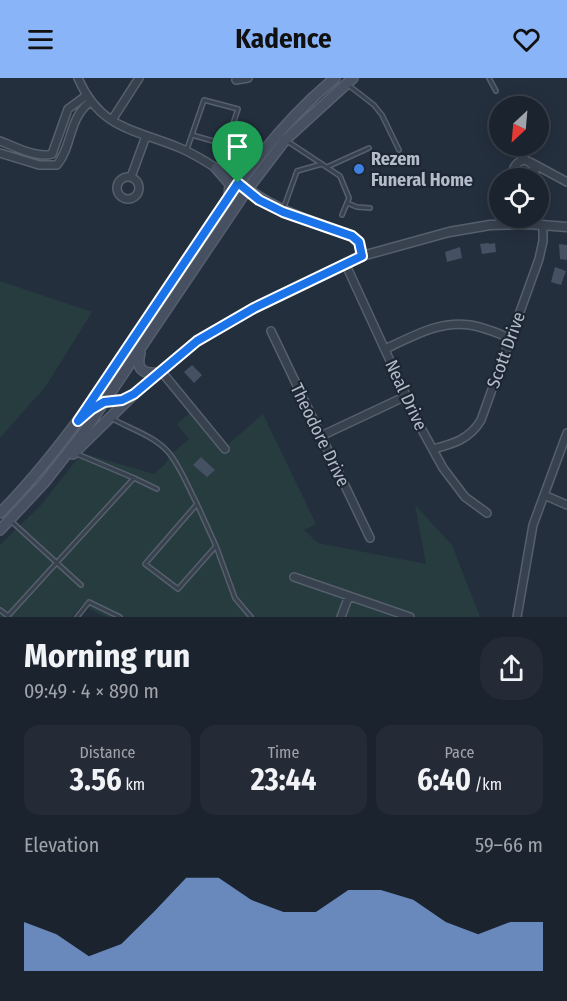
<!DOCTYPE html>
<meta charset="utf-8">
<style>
:root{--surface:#1b232e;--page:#242b36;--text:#f1f3f6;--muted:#a0a4aa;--line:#39404a;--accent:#8ab4f8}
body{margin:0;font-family:"Fira Sans Condensed",sans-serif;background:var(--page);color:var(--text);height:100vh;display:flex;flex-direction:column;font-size:22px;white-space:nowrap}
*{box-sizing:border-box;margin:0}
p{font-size:20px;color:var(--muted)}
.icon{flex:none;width:33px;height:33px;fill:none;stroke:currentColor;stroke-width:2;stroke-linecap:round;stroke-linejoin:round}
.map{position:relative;height:539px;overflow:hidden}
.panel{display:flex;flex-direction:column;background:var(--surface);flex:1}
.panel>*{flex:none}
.needle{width:39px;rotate:206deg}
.buttons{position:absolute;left:489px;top:18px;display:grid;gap:12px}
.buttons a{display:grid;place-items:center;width:60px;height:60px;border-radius:50%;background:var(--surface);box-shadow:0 3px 15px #0003,0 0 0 2px var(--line);font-size:30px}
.pin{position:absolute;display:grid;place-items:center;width:51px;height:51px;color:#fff;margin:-62px -26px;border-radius:50% 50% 50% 0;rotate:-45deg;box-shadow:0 0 6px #0007}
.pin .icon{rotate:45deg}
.round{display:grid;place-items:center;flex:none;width:63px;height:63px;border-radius:24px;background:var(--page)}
.headline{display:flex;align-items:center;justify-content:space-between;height:102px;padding:0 24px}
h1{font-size:33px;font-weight:700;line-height:45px}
.stats{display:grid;grid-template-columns:repeat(3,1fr);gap:9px;height:102px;padding:6px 24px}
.stats div{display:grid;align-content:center;border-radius:15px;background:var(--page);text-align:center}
.stats b{font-size:30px;font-weight:700}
.stats small{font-size:16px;font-weight:400}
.stats p{font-size:16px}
.chart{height:168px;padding:12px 24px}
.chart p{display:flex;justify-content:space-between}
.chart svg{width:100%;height:108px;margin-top:6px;fill:var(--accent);opacity:.7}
header{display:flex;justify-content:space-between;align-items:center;height:78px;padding:0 24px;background:var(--accent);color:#111;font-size:27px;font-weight:700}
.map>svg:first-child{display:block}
.green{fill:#263c3f}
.building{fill:#455162}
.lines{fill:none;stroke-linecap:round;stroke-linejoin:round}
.service-casing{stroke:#565f6c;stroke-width:6}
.minor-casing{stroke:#565f6c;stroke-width:10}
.tertiary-casing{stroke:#565f6c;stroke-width:11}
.secondary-casing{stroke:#565f6c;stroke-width:12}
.service{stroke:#38414e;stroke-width:3}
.minor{stroke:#38414e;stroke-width:7}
.tertiary{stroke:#38414e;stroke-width:8}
.secondary{stroke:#465061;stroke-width:9}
.route-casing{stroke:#fff;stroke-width:12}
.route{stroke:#1a73e8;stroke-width:8}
.shop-dot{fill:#3f7fe0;stroke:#1d2633;stroke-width:2}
.labels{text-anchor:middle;stroke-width:4.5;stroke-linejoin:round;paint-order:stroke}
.poi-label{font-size:18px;font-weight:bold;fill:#b4bcc9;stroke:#1d2633;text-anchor:start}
.street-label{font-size:18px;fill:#b4bcc9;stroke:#1d2633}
</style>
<header><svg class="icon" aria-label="menu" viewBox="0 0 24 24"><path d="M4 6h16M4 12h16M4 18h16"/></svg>Kadence<svg class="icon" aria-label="heart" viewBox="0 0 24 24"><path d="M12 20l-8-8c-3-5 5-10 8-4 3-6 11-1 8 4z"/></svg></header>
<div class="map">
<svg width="567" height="539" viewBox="0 0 567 539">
<rect width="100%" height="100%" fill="#242f3e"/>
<path class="green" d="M0,203L92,234L46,308L0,360Z
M192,333L225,369L263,336L316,446L304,452L318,465L426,486L415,427L452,467L480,539H106L82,527L72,539H0V467L40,428L82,375L154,396L165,386L170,377L189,361L177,346Z"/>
<path class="building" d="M489,165V166L495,165L496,174L482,176L480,166Z
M559,166L567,167V182L560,181Z
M460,169L462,180L447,184L445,174Z
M555,189L566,193L561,207L551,204Z
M192,287L202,297L194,305L184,294Z
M201,379L215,392L207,399L193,387Z"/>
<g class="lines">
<defs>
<path id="service" d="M489,0L496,13
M347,6L374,27L382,37L399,72
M192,57L227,67
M287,63L340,98L349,120L342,137
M187,71L204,22L238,31L226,67L248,70L257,76
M327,89L369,70
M347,125L357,129L370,130
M284,129L297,93L322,86
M111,340C130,351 155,358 169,375C180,388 189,411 197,426L145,486L178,511L216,468L197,426
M134,400L157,411
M11,443L81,507
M216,468L235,520L251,539
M0,532L8,538L134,400L77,376
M77,539L89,524L120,539"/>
<path id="minor" d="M78,0C100,51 134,51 180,70C201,79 219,92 238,105
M236,2L248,0
M112,42L139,0
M0,63C14,68 37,81 52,76L68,31L87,17
M0,75L39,87H57C73,67 68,41 90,24
M530,84L567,104
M117 110a11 11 0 1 1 22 0a11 11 0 1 1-22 0Z
M131,99L146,58
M516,100C510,92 515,83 526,82L534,88L535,96L532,100
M345,185L421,350L443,390L465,419L487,435
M271,253L370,460
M385,271C412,259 439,242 470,247C484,249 497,255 510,260
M161,293L225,371
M321,358L406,318
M433,371C453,366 470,361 481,342L539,181L543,163V147
M544,417L567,427
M294,499L410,539
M341,539L349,518
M517,539L533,447L567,355"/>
<path id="tertiary" d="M134,316L197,263L254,230L362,178L449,154L490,147L529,146L567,149"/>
<path id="secondary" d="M216,90L230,106L229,119
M243,108C277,134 313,144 352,158L359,164L362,178
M140,275C136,291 142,296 158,295
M73,376L134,316
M0,435C78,356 139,252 201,160C241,101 279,46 335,0
M0,452L44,405L84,354L247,112L285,62L353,0"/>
</defs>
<use href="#service" class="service-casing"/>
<use href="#minor" class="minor-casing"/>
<use href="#tertiary" class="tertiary-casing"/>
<use href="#secondary" class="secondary-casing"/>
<use href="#service" class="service"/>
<use href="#minor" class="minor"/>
<use href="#tertiary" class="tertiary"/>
<use href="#secondary" class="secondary"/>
</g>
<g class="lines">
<defs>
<path id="route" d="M238,105L259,122L283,134L352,158L359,164L362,178L254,230L197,263L134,316L122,322L104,324L92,331L78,343Z"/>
</defs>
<use href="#route" class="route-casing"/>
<use href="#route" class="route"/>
</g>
<circle class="shop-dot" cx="359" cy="91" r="6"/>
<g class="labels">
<g class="poi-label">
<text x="371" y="87">Rezem<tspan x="371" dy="21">Funeral Home</tspan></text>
</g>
<g class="street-label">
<text transform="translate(506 272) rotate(-70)" y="6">Scott Drive</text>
<text transform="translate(406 317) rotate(65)" y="6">Neal Drive</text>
<text transform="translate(320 357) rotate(64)" y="6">Theodore Drive</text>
</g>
</g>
</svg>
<div class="buttons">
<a><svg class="needle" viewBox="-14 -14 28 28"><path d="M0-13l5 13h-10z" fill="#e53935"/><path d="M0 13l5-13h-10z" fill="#a0a4aa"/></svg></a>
<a><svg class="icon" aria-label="locate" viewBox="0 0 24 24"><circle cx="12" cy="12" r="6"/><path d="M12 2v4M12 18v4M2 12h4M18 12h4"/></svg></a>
</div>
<div class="pin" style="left:238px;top:105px;background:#1e9e55"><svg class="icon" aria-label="arrive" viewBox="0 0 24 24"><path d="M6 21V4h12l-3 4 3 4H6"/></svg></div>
</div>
<section class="panel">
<div class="headline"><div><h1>Morning run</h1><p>09:49 · 4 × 890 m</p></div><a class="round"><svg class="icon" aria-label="share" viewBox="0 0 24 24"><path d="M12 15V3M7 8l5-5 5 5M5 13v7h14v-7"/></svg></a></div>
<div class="stats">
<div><p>Distance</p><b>3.56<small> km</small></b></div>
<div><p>Time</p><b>23:44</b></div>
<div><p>Pace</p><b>6:40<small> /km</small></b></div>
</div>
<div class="chart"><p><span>Elevation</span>59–66 m</p>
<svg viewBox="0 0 160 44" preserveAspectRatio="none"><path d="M0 44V24L10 29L20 38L30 33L40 20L50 6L60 6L70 15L80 20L90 20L100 11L110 11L120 15L130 24L140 29L150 24L160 24V44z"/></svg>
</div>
</section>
